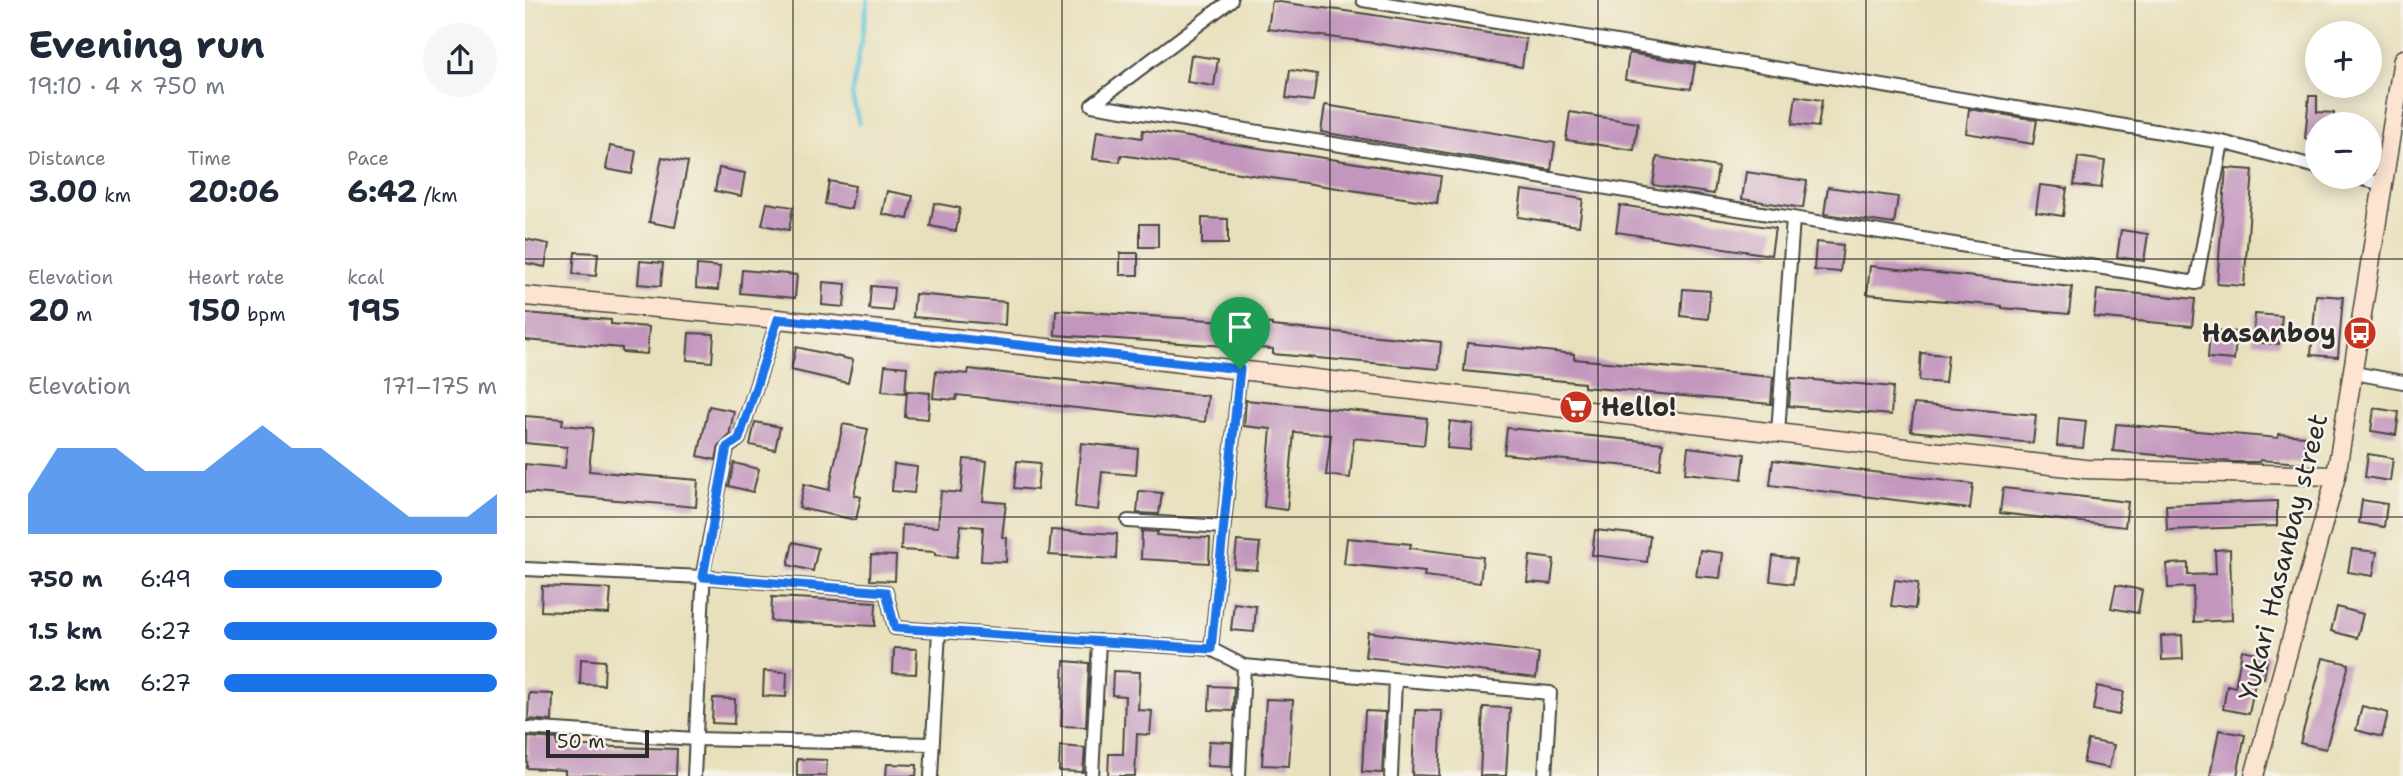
<!DOCTYPE html>
<meta charset="utf-8">
<style>
:root{--surface:#fff;--page:#f6f6f7;--text:#1f2937;--muted:#747a83;--accent:#1a73e8}
body{margin:0;font-family:"Shantell Sans",sans-serif;background:var(--page);color:var(--text);height:100vh;display:flex;flex-direction:column;font-size:26px;white-space:nowrap}
*{box-sizing:border-box;margin:0}
p{font-size:23px;color:var(--muted)}
.icon{flex:none;width:38px;height:38px;fill:none;stroke:currentColor;stroke-width:2;stroke-linecap:round;stroke-linejoin:round}
.map{position:relative;flex:1;overflow:hidden}
.panel{display:flex;flex-direction:column;background:var(--surface);width:525px}
.panel>*{flex:none}
.fabs{position:absolute;left:1780px;top:21px;display:grid;gap:14px}
.fabs a{display:grid;place-items:center;width:77px;height:77px;border-radius:50%;background:var(--surface);box-shadow:0 4px 18px #0003;font-size:35px}
.scale{position:absolute;left:21px;bottom:18px;width:103px;box-sizing:border-box;padding-left:7px;border:4px solid #2b2b2b;border-top:0;font-size:19px;line-height:24px;white-space:nowrap;color:#2b2b2b;-webkit-text-stroke:5px #f7f3e8;paint-order:stroke}
.pin{position:absolute;display:grid;place-items:center;width:60px;height:60px;color:#fff;margin:-72px -30px;border-radius:50% 50% 50% 0;rotate:-45deg;box-shadow:0 0 7px #0007}
.pin .icon{rotate:45deg}
.round{display:grid;place-items:center;flex:none;width:74px;height:74px;border-radius:37px;background:var(--page)}
.headline{display:flex;align-items:center;justify-content:space-between;height:119px;padding:0 28px}
h1{font-size:38px;font-weight:700;line-height:52px}
.metrics{display:grid;grid-template-columns:repeat(3,1fr);gap:10px;height:119px;padding:7px 28px}
.metrics div{display:grid;align-content:center}
.metrics b{font-size:30px;font-weight:700}
.metrics small{font-size:19px;font-weight:400}
.metrics p{font-size:19px}
.chart{height:196px;padding:14px 28px}
.chart p{display:flex;justify-content:space-between}
.chart svg{width:100%;height:126px;margin-top:7px;fill:var(--accent);opacity:.7}
ul{padding:0 28px;list-style:none;font-size:23px}
li{display:grid;grid-template-columns:112px 84px 1fr;align-items:center;height:52px}
li i{height:18px;border-radius:9px;background:var(--accent)}
main{display:flex;flex:1;min-height:0}
.map>svg:first-child{display:block}
.lines{fill:none;stroke-linecap:round;stroke-linejoin:round}
.stream{stroke:#5ec6db;stroke-width:4.5}
.building{fill:#c296bd}
.street-casing{stroke:#474641;stroke-width:16}
.secondary-casing{stroke:#474641;stroke-width:21}
.street{stroke:#fff;stroke-width:12}
.secondary{stroke:#fde4d1;stroke-width:18}
.route-casing{stroke:#fff;stroke-width:14}
.route{stroke:#1a73e8;stroke-width:9}
.grid{fill:none;stroke:#2b2b2b;stroke-width:2;stroke-opacity:0.55}
.labels{text-anchor:middle;stroke-width:5;stroke-linejoin:round;paint-order:stroke}
.poi-label{font-size:26px;font-weight:bold;fill:#2b2b2b;stroke:#f7f3e8;text-anchor:end}
.street-label{font-size:26px;fill:#2b2b2b;stroke:#f7f3e8}
</style>
<main>
<section class="panel">
<div class="headline"><div><h1>Evening run</h1><p>19:10 · 4 × 750 m</p></div><a class="round"><svg class="icon" aria-label="share" viewBox="0 0 24 24"><path d="M12 15V3M7 8l5-5 5 5M5 13v7h14v-7"/></svg></a></div>
<div class="metrics">
<div><p>Distance</p><b>3.00<small> km</small></b></div>
<div><p>Time</p><b>20:06</b></div>
<div><p>Pace</p><b>6:42<small> /km</small></b></div>
</div>
<div class="metrics">
<div><p>Elevation</p><b>20<small> m</small></b></div>
<div><p>Heart rate</p><b>150<small> bpm</small></b></div>
<div><p>kcal</p><b>195</b></div>
</div>
<div class="chart"><p><span>Elevation</span>171–175 m</p>
<svg viewBox="0 0 160 44" preserveAspectRatio="none"><path d="M0 44V30L10 14L20 14L30 14L40 22L50 22L60 22L70 14L80 6L90 14L100 14L110 22L120 30L130 38L140 38L150 38L160 30V44z"/></svg>
</div>
<ul>
<li><b>750 m</b>6:49<i style="width:80%"></i></li>
<li><b>1.5 km</b>6:27<i style="width:100%"></i></li>
<li><b>2.2 km</b>6:27<i style="width:100%"></i></li>
</ul>
</section>
<div class="map">
<svg width="1878" height="776" viewBox="0 0 1878 776">
<rect width="100%" height="100%" fill="#f7f3e8"/>
<filter id="ink" filterUnits="userSpaceOnUse"><feTurbulence type="fractalNoise" baseFrequency=".0143" numOctaves="2"/><feDisplacementMap in="SourceGraphic" scale="14" xChannelSelector="R" yChannelSelector="G"/><feConvolveMatrix kernelMatrix="1 2 1 2 8 2 1 2 1" color-interpolation-filters="sRGB"/></filter>
<filter id="wash" filterUnits="userSpaceOnUse"><feTurbulence type="fractalNoise" baseFrequency=".00686" numOctaves="4" result="noise"/><feDisplacementMap in="SourceGraphic" scale="28" xChannelSelector="R" yChannelSelector="G"/><feGaussianBlur stdDeviation="1.57" result="paint"/><feColorMatrix in="noise" values="0 0 0 0 0 0 0 0 0 0 0 0 0 0 0 0 0 1.4 0 .05"/><feComposite in="paint" operator="in"/></filter>
<g filter="url(#wash)">
<rect width="100%" height="100%" fill="#e8e0bc"/>
<g class="lines">
<path class="stream" d="M334,124L327,96L343,0"/>
</g>
<g id="blocks">
<path class="building" d="M747,1L842,14L1001,39L997,67L850,43L743,29Z
M1104,53L1170,64L1166,89L1100,80Z
M666,55L693,59L689,86L662,82Z
M765,70L792,74L788,101L761,98Z
M1271,96L1297,100L1293,127L1267,124Z
M1784,96H1792V112L1809,113L1808,124H1792V140L1780,139Z
M800,105L1030,143L1026,170L796,132Z
M1444,109L1512,120L1508,144L1441,133Z
M1045,112L1113,123L1109,150L1041,140Z
M618,130L916,176L912,203L596,155L595,162L568,159L572,131L617,138Z
M85,146L111,151L107,174L81,169Z
M137,157L163,162L150,227L124,222Z
M1132,157L1193,167L1189,194L1128,185Z
M1553,157L1580,161L1576,188L1549,185Z
M194,168L220,173L216,196L190,191Z
M1701,168L1728,170L1719,286L1692,284Z
M1221,172L1282,181L1278,208L1217,199Z
M304,181L330,186L326,209L300,204Z
M1515,185L1542,188L1538,216L1511,212Z
M1303,187L1373,197L1369,224L1299,214Z
M997,190L1058,199L1054,226L993,217Z
M362,191L388,196L383,219L357,214Z
M242,203L268,207L264,230L237,225Z
M409,203L435,208L431,231L405,226Z
M1095,205L1250,228L1246,255L1091,232Z
M677,218L703,219V244H677Z
M615,224H633V247H615Z
M1596,230L1623,234L1619,261L1592,257Z
M0,239L24,244L20,267L0,263Z
M1291,242L1318,245L1315,272L1289,270Z
M50,252L73,253L71,276L48,274Z
M595,253H613V275H595Z
M115,261L138,263L136,286L113,284Z
M172,265L195,267L193,290L171,288Z
M1345,266L1547,287L1544,314L1477,308V306L1342,294Z
M217,270L272,275L270,298L215,293Z
M298,282L321,284L319,307L297,305Z
M346,286L369,288L367,311L344,309Z
M1158,289L1185,291L1183,319L1156,316Z
M1572,290L1670,299L1667,326L1569,317Z
M390,294L481,302L480,325L388,317Z
M1791,295L1818,297L1813,357L1786,355Z
M531,310L747,324V326L916,342L914,369L748,354V349L530,335Z
M0,313L86,320V324L124,327L122,354L97,352V348L0,340Z
M1730,314L1757,316L1754,344L1728,342Z
M1685,330L1712,332L1709,360L1683,358Z
M164,333L189,334L187,362L162,360Z
M942,343L1049,354V359L1248,377L1246,404L1059,387V383L939,371Z
M271,347L328,360L323,383L266,370Z
M1396,353L1423,355L1420,383L1394,381Z
M360,365L382,367L380,393L357,391Z
M444,369L683,396L680,422L432,395L431,400L408,398L411,371L443,374Z
M1266,378L1368,387L1366,415L1264,406Z
M382,391L405,393L403,419L380,417Z
M721,400L902,418L899,445L829,438L825,478L801,475L806,435L769,432L762,510L739,507L746,429L719,426Z
M1389,404L1511,415L1508,443L1386,431Z
M184,406L209,411L204,436L194,445L191,460L173,456Z
M1849,408L1874,412L1871,435L1846,431Z
M0,416L38,419L37,425L68,428L64,471L173,480L171,507L0,492V464L40,468L42,447L0,443Z
M1534,418L1561,421L1558,448L1532,446Z
M925,421L948,424L945,450L922,448Z
M230,422L255,427L250,450L225,445Z
M318,424L343,429L329,495L336,497L331,520L274,508L279,484L304,490Z
M1591,424L1753,438L1754,434L1780,436L1778,463L1735,460V462H1708L1588,451Z
M982,428L1138,443L1135,469L979,454Z
M556,443L613,449L611,475L577,472L573,510L550,507Z
M1163,447L1220,454L1217,479L1160,473Z
M1843,454L1868,458L1865,481L1840,477Z
M439,459L462,461L458,501L481,503L477,537L482,538L481,562L456,561L458,527L436,525L432,557L410,555V552L376,550L377,525L413,527L416,491L436,493Z
M1248,460L1448,484L1445,509L1245,485Z
M492,461L515,463L512,490L489,488Z
M209,463L234,469L228,492L204,486Z
M369,464L392,467L389,493L367,491Z
M1478,488L1603,502L1600,527L1475,513Z
M614,491L637,493L634,514L612,513Z
M1837,500L1862,504L1859,527L1834,523Z
M1752,501V526L1642,530L1641,505Z
M526,530L592,534L591,559L524,555Z
M1070,530L1125,536L1122,562L1067,555Z
M617,531L633,532L632,535L641,536L685,538L684,563L616,559Z
M822,538L886,544L885,548L958,557L955,583L899,576L900,572L819,564Z
M712,541L735,543L732,570L709,568Z
M268,542L293,548L288,571L263,565Z
M1705,549L1707,620L1669,622L1668,587L1643,588L1642,564L1663,563V575L1691,574L1690,550Z
M1827,549L1852,552L1848,576L1823,572Z
M1175,550L1198,553L1195,578L1171,576Z
M346,555L371,556L370,581L345,580Z
M1005,556L1029,559L1026,584L1002,582Z
M1248,556L1271,559L1268,584L1245,581Z
M1370,580L1393,583L1390,609L1366,606Z
M1591,585L1617,590L1613,613L1586,608Z
M17,586L86,589L84,614L16,611Z
M247,597L351,602L350,626L246,621Z
M709,603L731,606L729,632L706,630Z
M1812,607L1838,614L1832,638L1806,631Z
M843,632L1014,653L1011,678L840,657Z
M1657,635L1658,659L1637,660L1636,636Z
M369,648L392,649L391,674L368,673Z
M1717,650L1743,655L1739,678L1731,677L1724,714L1698,709L1702,685L1710,687Z
M1798,658L1824,664L1801,749L1775,743Z
M56,659L80,661L79,685L55,684Z
M539,661L564,663L561,727L536,726Z
M239,671L262,672L261,697L238,696Z
M588,671L615,672L613,710L627,711L625,735L612,734L610,776H583L584,754H598L600,696L587,695Z
M685,686L709,687L708,711L684,710Z
M1572,686L1599,692L1594,715L1568,710Z
M4,693L28,694L27,721L3,719Z
M188,698L210,699L209,724L187,723Z
M741,699L768,700L764,766L737,765Z
M1837,706L1863,713L1857,737L1831,730Z
M958,707L985,708L981,776H955Z
M890,710L917,711L914,776L887,775Z
M840,711L860,712L857,773L837,772Z
M1694,730L1720,735L1712,776H1685Z
M3,737L32,739V745L152,749L151,776L40,775V770L2,768Z
M1563,740L1589,745L1584,768L1558,763Z
M684,741L707,742L706,767L682,766Z
M535,746L560,748L558,772L534,771Z
M272,759L302,760L301,776H272Z
M362,764L392,765L391,776H361Z"/>
</g>
</g>
<g filter="url(#ink)">
<use href="#blocks" fill-opacity="0" stroke="#474641" stroke-width="2"/>
<g class="lines">
<defs>
<path id="street" d="M838,0L1697,142L1792,167
M567,105L1671,283L1697,142
M567,105L706,0
M1829,177L1858,184
M1829,373L1878,382
M1253,433L1268,218
M603,521L698,527
M0,569L178,577L361,592L370,628L686,649L719,666L1025,693L1020,776
M686,649L715,369
M0,728L170,739L406,744
M169,776L179,568L202,448L214,439L253,319
M406,776L414,631
M567,776L574,641
M714,776L719,666
M866,776L870,680"/>
<path id="secondary" d="M0,296L253,319L578,354L1560,469L1811,476
M1729,776L1811,476L1878,59"/>
</defs>
<use href="#street" class="street-casing"/>
<use href="#secondary" class="secondary-casing"/>
<use href="#street" class="street"/>
<use href="#secondary" class="secondary"/>
</g>
</g>
<g class="lines" filter="url(#ink)">
<defs>
<path id="route" d="M253,319L715,369L686,649L370,628L361,592L178,577L202,447L214,439Z"/>
</defs>
<use href="#route" class="route-casing"/>
<use href="#route" class="route"/>
</g>
<path class="grid" d="M268,0V776M537,0V776M805,0V776M1073,0V776M1341,0V776M1610,0V776M0,259H1878M0,517H1878"/>
<defs>
<symbol id="bus-disc" viewBox="-11 -11 22 22"><circle r="9.5" fill="#c8321e" stroke="#f7f3e8"/><path d="M-5-6H5V4H4V6H2V4H-2V6H-4V4H-5ZM-3.5-4V0h7V-4ZM-3.5 1.2v1.5H-2V1.2ZM2 1.2v1.5H3.5V1.2Z" fill="#fff"/></symbol>
<symbol id="supermarket-disc" viewBox="-11 -11 22 22"><circle r="9.5" fill="#c8321e" stroke="#f7f3e8"/><path d="M-6-5.5h2.5l.6 2H6L4.5 2H-2.5L-4.4-4H-6ZM-1.5 3.2a1.3 1.3 0 1 0 .1 0ZM3 3.2a1.3 1.3 0 1 0 .1 0Z" fill="#fff"/></symbol>
</defs>
<g fill-rule="evenodd">
<use href="#bus-disc" x="1816" y="314" width="38" height="38"/>
<use href="#supermarket-disc" x="1032" y="388" width="38" height="38"/>
</g>
<g class="labels">
<g class="poi-label">
<text x="1811" y="342">Hasanboy</text>
<text x="1076" y="416" text-anchor="start">Hello!</text>
</g>
<g class="street-label">
<text transform="translate(1758 557) rotate(-76)" y="9">Yukari Hasanbay street</text>
</g>
</g>
</svg>
<div class="fabs">
<a>+</a>
<a>−</a>
</div>
<div class="scale">50 m</div>
<div class="pin" style="left:715px;top:369px;background:#1e9e55"><svg class="icon" aria-label="arrive" viewBox="0 0 24 24"><path d="M6 21V4h12l-3 4 3 4H6"/></svg></div>
</div>
</main>
